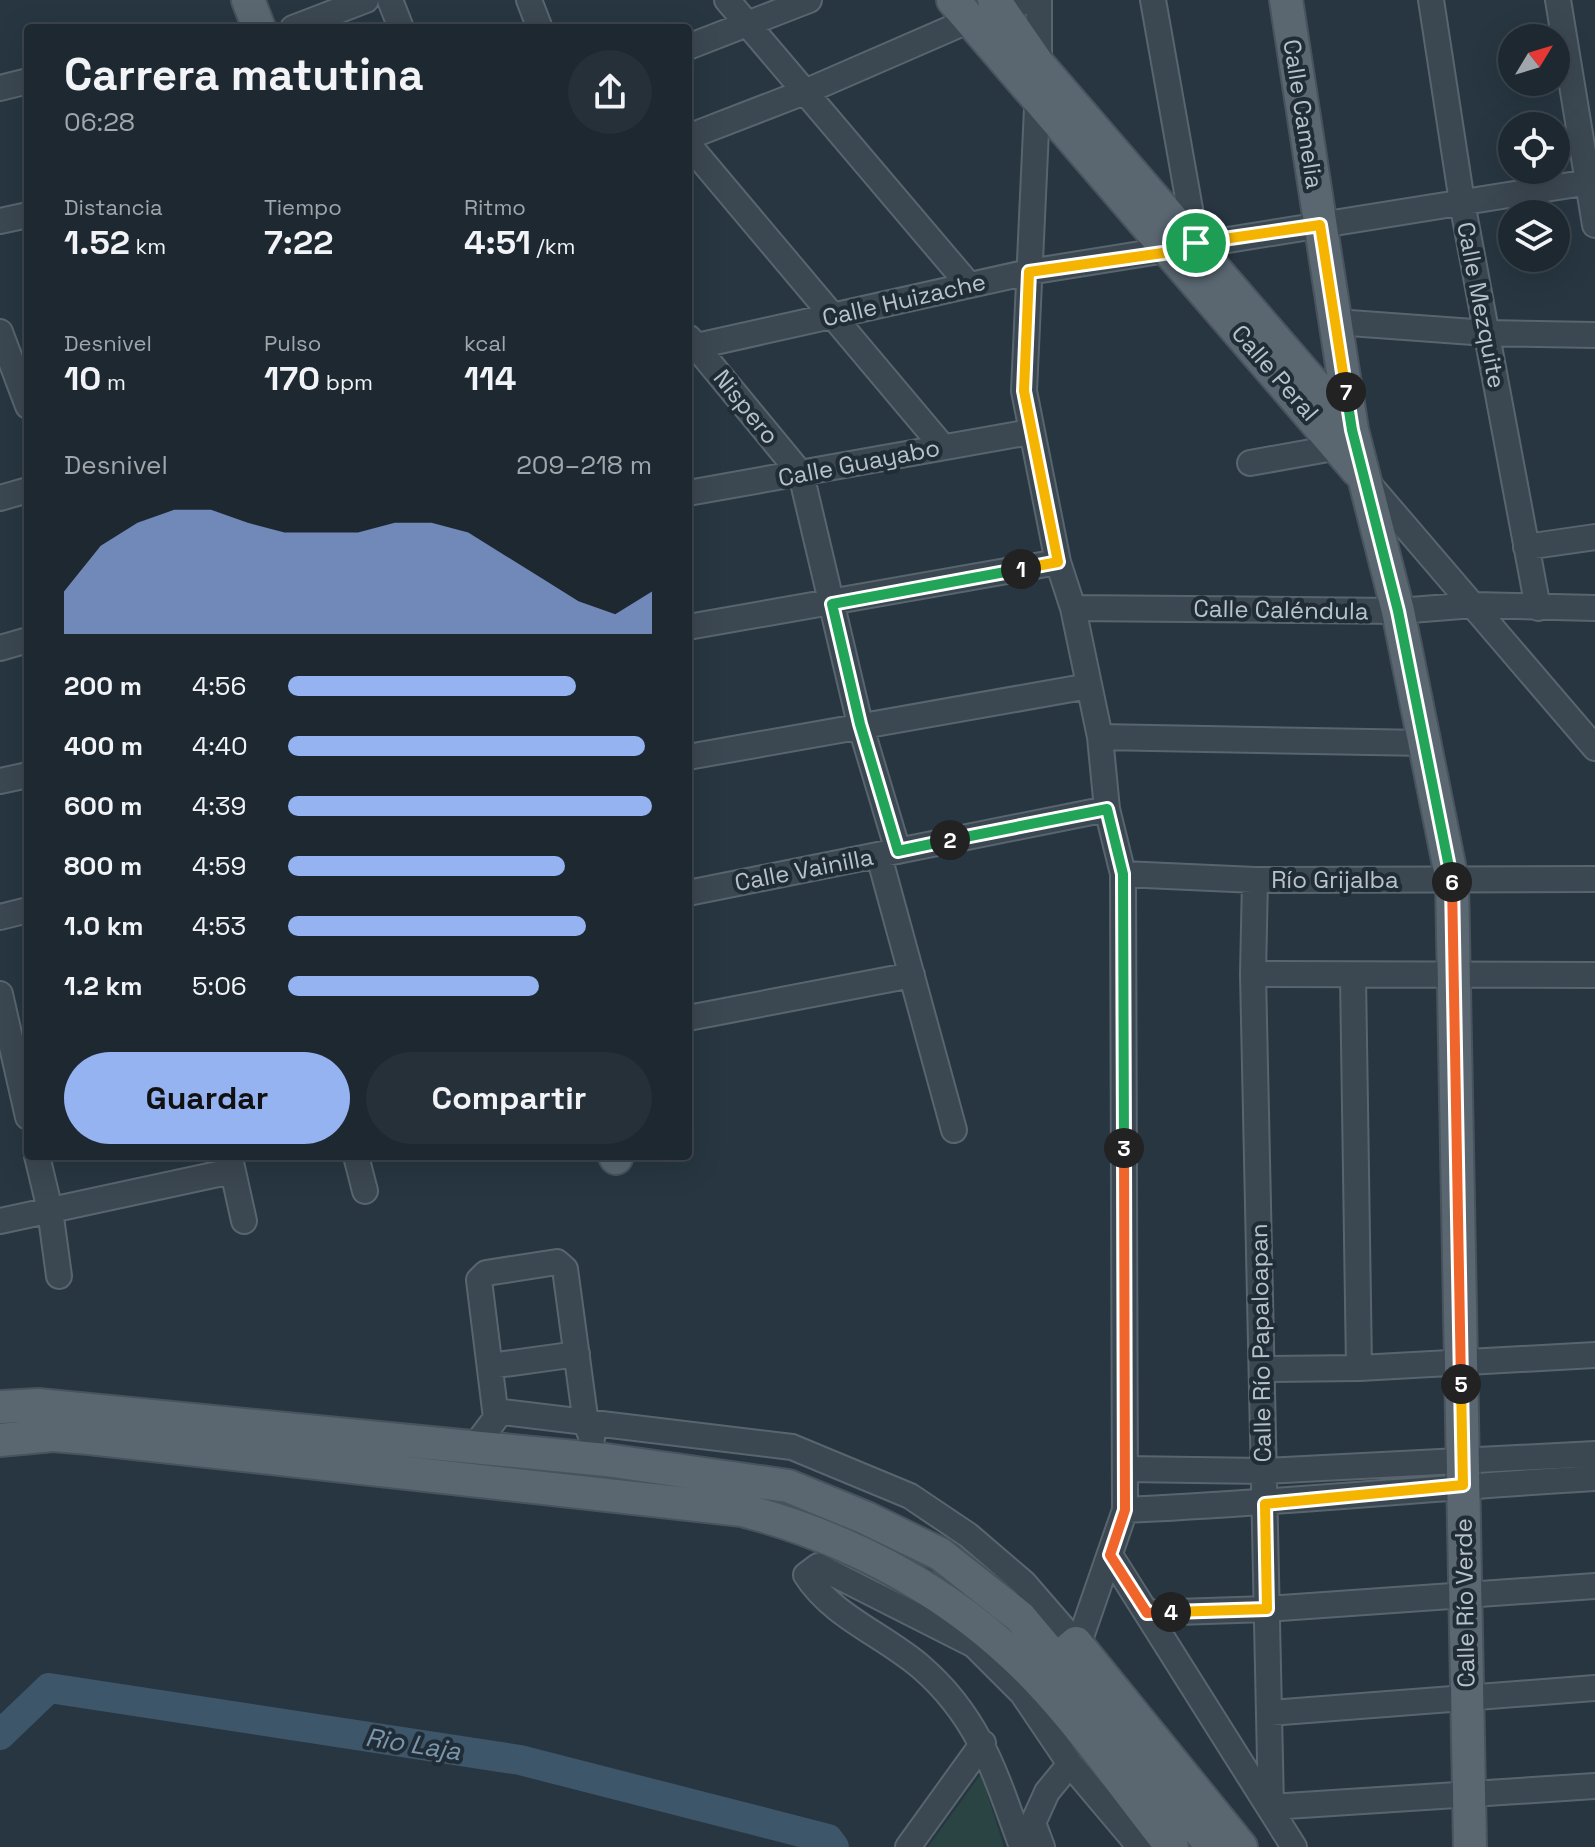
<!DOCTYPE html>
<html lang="es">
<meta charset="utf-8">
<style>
:root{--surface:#1d2831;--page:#253039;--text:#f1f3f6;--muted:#a0a6ab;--line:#3b444d;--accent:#95b2f1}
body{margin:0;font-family:"Space Grotesk",sans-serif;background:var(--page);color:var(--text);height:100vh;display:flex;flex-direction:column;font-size:30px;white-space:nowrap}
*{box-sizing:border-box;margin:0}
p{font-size:26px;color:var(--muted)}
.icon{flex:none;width:44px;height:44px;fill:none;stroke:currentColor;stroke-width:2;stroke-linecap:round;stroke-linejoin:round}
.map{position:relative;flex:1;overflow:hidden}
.sheet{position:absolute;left:24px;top:24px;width:668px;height:1136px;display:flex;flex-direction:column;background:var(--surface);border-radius:8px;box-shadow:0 8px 32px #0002,0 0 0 2px var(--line)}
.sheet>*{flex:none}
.needle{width:52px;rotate:52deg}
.controls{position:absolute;left:1498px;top:24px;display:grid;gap:16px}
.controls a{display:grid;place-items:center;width:72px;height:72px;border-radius:50%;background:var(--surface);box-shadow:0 8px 32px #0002,0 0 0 2px var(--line);font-size:40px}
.pin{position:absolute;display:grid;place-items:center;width:68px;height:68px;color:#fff;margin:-34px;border:4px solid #fff;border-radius:50%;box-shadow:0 2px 8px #0007}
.km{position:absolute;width:40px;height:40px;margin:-20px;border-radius:50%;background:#222;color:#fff;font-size:22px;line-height:40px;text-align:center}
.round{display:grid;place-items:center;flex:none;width:84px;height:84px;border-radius:42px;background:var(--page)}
.head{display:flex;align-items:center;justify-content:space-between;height:136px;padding:0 40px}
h1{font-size:44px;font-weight:800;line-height:60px}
.metrics{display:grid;grid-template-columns:repeat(3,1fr);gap:12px;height:136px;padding:8px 40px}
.metrics div{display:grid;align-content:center}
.metrics b{font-size:34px;font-weight:800}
.metrics small{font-size:22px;font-weight:400}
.metrics p{font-size:22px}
.chart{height:224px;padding:16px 40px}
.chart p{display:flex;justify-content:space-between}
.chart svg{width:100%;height:144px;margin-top:8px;fill:var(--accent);opacity:.7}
.primary-button{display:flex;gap:16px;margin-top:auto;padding:16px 40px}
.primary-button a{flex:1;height:92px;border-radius:48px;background:var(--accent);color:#111;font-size:32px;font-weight:800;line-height:92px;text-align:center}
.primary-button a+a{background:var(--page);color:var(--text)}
ul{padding:0 40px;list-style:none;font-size:26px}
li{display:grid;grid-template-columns:128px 96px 1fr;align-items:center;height:60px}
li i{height:20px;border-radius:10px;background:var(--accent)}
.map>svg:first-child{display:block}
.green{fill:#2a4443}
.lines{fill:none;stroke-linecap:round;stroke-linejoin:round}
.river{stroke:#3e5669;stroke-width:30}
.minor-casing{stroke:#59656e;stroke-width:28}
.major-casing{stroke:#48535d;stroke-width:36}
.minor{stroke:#3b4751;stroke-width:24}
.major{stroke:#5a6771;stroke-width:32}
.split-1-casing{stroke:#fff;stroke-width:16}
.split-2-casing{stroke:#fff;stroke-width:16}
.split-3-casing{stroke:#fff;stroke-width:16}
.split-4-casing{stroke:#fff;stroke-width:16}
.split-5-casing{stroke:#fff;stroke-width:16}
.split-6-casing{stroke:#fff;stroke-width:16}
.split-7-casing{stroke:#fff;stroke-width:16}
.split-8-casing{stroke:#fff;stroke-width:16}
.split-1{stroke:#f5b400;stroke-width:10}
.split-2{stroke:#22a559;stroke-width:10}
.split-3{stroke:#22a559;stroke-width:10}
.split-4{stroke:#f0652b;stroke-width:10}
.split-5{stroke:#f5b400;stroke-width:10}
.split-6{stroke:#f0652b;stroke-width:10}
.split-7{stroke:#22a559;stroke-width:10}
.split-8{stroke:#f5b400;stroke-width:10}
.labels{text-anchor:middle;stroke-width:8;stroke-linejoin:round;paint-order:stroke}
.street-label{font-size:24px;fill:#b8c2cb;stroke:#202c36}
.water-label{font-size:26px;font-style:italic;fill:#7a96ad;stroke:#202c36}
</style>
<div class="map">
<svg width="1595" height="1847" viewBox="0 0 1595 1847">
<rect width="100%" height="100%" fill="#273641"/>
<path class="green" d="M981,1774L1004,1847H928Z"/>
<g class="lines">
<path class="river" d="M0,1735L49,1688L520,1760L828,1839L834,1847"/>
<defs>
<path id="minor" d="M390,0L401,28
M529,0L539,26
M727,0L969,285
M1153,0L1196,243
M1431,0L1462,202L1538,608
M1558,0L1595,225
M293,28L366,0
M688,47L809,0
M0,88L28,81
M688,137L807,91L1000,7L1034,0
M688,144L943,447
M0,221L28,215
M1336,322L1487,333L1595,335
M0,332L28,406
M689,338L801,474L860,724L898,851
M688,348L1029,272L1595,181
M1250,463L1339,447
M1368,483L1595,748
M688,493L1030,432
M0,498L28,490
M1526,547L1595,537
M1073,608L1398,611L1474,605L1595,608
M688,627L1058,562
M0,648L28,640
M1100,737L1426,743
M688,757L1089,686
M0,781L28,775
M879,856L954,1130
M1123,874L1255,880L1595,879
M1255,880L1253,974L1271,1807
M688,893L1107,809
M0,917L28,910
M1253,974L1595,975
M1353,976L1359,1368
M0,994L28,1117
M688,1018L912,975
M37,1156L50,1210L59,1276
M356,1156L365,1191
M230,1158L244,1221
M0,1221L232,1171
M490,1366L577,1354
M1262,1369L1359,1368L1595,1355
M495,1411L792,1447L910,1496L968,1535L1024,1583L1076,1643L1082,1634L1125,1510L1123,874L1107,809L1100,737L1073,608L1058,562L1024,391L1039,65V0
M474,1447L496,1418L479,1280L486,1273L557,1262L565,1269L586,1424L592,1438
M1126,1469L1264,1471L1595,1454
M1125,1510C1282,1503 1438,1487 1595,1478
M1110,1555L1294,1847
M1147,1613L1267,1609L1595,1586
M1269,1713L1595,1688
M1271,1807L1595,1786
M908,1847L983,1743
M1022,1847C996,1776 980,1718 921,1667C884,1635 833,1617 806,1575L818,1566L974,1645L1022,1693L1070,1764L1140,1847
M1042,1847L1033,1823L1047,1792L1070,1764"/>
<path id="major" d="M248,0L259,28
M953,0L1358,471
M994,0L1039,65L1330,403
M1286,0L1352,430L1398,611L1452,880L1470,1847
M615,1156L616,1158
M0,1407L38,1405L606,1460L788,1486L866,1518L940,1554L1020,1617L1213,1847
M0,1440L53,1435L89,1438L742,1510C854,1539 959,1596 1039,1681C1087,1732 1128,1792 1172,1847
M1044,1671L1076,1643L1241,1847"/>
</defs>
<use href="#minor" class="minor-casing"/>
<use href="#major" class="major-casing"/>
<use href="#minor" class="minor"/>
<use href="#major" class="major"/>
</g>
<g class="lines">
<defs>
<path id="split-1" d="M1021,569L1058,562L1024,391L1029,272L1170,252L1196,243"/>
<path id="split-2" d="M950,840L898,851L860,724L832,604L1021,569"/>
<path id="split-3" d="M950,840L1107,809L1123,874L1124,1148"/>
<path id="split-4" d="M1124,1148L1125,1510L1110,1555L1147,1613L1171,1612"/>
<path id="split-5" d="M1171,1612L1267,1609L1265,1504L1463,1485L1461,1384"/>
<path id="split-6" d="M1452,882L1461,1384"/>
<path id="split-7" d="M1346,392L1352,430L1398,611L1452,882"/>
<path id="split-8" d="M1196,243L1320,225L1346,392"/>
</defs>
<use href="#split-1" class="split-1-casing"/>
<use href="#split-2" class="split-2-casing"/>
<use href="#split-3" class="split-3-casing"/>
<use href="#split-4" class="split-4-casing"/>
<use href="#split-5" class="split-5-casing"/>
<use href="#split-6" class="split-6-casing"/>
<use href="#split-7" class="split-7-casing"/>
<use href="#split-8" class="split-8-casing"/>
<use href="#split-1" class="split-1"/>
<use href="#split-2" class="split-2"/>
<use href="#split-3" class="split-3"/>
<use href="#split-4" class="split-4"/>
<use href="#split-5" class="split-5"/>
<use href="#split-6" class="split-6"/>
<use href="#split-7" class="split-7"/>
<use href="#split-8" class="split-8"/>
</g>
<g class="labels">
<g class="street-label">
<text transform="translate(1303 114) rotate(81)" y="8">Calle Camelia</text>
<text transform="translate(904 300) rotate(-13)" y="8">Calle Huizache</text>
<text transform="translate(1481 305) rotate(79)" y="8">Calle Mezquite</text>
<text transform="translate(1275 373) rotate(49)" y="8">Calle Peral</text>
<text transform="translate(746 407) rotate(51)" y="8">Nispero</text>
<text transform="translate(859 463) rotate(-11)" y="8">Calle Guayabo</text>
<text transform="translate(1281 610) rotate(1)" y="8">Calle Caléndula</text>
<text transform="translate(804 870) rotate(-11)" y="8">Calle Vainilla</text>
<text x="1335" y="888">Río Grijalba</text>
<text transform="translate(1261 1343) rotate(-91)" y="8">Calle Río Papaloapan</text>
<text transform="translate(1465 1603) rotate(-91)" y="8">Calle Río Verde</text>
</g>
<g class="water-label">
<text transform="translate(413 1744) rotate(9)" y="9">Rio Laja</text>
</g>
</g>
</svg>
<div class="controls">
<a><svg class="needle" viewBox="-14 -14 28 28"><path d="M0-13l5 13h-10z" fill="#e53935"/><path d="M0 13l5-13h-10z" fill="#a0a6ab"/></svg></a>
<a><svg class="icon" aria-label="locate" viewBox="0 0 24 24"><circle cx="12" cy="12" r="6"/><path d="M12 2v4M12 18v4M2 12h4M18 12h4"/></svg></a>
<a><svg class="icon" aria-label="layers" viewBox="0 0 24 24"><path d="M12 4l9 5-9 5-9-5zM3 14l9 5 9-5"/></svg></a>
</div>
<div class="pin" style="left:1196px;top:243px;background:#1e9e55"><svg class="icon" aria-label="arrive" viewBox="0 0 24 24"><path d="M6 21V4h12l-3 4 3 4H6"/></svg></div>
<b class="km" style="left:1021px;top:569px">1</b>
<b class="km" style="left:950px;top:840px">2</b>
<b class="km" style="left:1124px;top:1148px">3</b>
<b class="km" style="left:1171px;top:1612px">4</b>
<b class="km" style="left:1461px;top:1384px">5</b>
<b class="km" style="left:1452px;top:882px">6</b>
<b class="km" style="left:1346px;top:392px">7</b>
<section class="sheet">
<div class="head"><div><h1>Carrera matutina</h1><p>06:28</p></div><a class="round"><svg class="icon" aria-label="share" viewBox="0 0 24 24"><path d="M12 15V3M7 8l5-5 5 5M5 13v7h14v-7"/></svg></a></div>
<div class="metrics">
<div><p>Distancia</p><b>1.52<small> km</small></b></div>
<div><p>Tiempo</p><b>7:22</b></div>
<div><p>Ritmo</p><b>4:51<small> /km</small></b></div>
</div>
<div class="metrics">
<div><p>Desnivel</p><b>10<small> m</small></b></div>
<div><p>Pulso</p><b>170<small> bpm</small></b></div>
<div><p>kcal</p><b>114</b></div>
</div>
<div class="chart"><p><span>Desnivel</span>209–218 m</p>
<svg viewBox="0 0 160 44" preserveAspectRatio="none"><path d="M0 44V31L10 17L20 10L30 6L40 6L50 10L60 13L70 13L80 13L90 10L100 10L110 13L120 20L130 27L140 34L150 38L160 31V44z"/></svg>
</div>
<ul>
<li><b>200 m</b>4:56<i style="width:79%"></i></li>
<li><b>400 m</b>4:40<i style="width:98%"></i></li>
<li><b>600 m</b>4:39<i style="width:100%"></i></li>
<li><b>800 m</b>4:59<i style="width:76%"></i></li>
<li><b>1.0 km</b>4:53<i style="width:82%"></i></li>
<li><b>1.2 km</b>5:06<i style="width:69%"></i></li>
</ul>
<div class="primary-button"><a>Guardar</a><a>Compartir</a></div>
</section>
</div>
